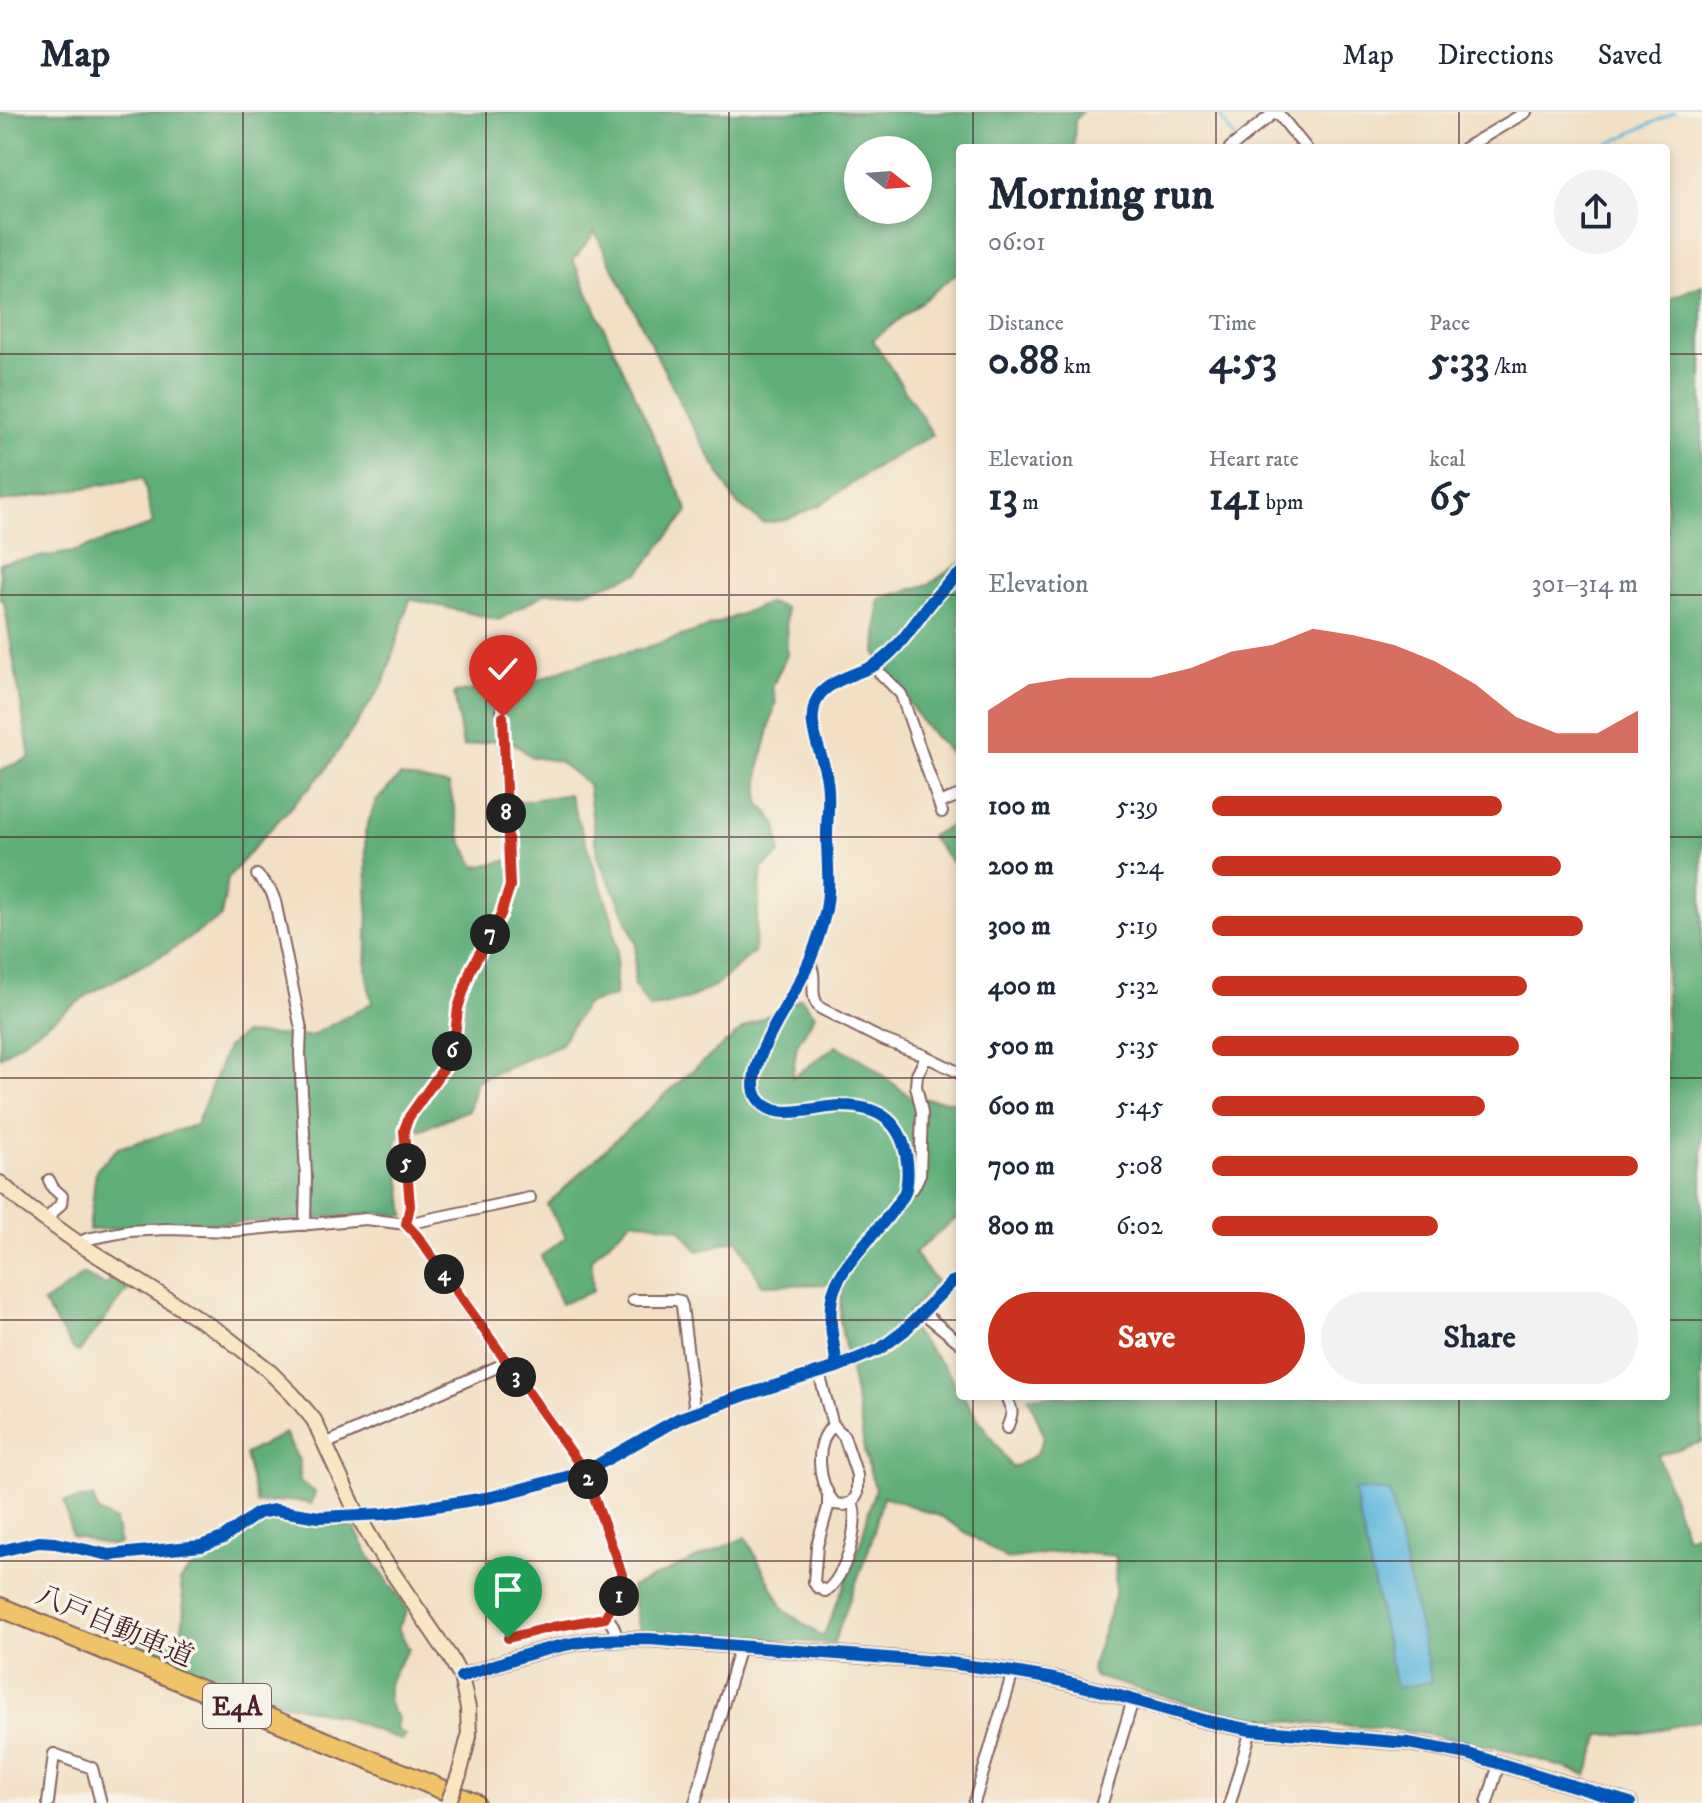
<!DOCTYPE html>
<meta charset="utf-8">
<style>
:root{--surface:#fff;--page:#f2f2f3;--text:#1f2937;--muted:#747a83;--line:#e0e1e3;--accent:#c8321e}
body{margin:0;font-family:"IM FELL DW Pica","Noto Serif JP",serif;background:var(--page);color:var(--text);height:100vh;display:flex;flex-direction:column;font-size:30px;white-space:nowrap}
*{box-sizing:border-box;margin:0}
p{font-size:26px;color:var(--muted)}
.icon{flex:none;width:44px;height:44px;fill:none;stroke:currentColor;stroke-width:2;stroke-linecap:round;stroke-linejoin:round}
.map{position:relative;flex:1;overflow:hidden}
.side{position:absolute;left:956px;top:32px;width:714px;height:1256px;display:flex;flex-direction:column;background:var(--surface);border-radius:8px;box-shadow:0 4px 12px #0003}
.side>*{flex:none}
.needle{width:52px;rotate:107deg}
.buttons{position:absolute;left:844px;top:24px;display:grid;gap:16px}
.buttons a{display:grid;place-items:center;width:88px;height:88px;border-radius:50%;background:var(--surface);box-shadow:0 4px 12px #0003;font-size:40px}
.pin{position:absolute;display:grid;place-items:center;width:68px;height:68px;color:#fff;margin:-82px -34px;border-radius:50% 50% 50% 0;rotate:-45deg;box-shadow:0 0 8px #0007}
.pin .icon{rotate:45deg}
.km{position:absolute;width:40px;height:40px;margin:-20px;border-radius:50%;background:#222;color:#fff;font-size:22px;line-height:40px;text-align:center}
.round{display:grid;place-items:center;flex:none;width:84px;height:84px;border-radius:42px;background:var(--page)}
.headline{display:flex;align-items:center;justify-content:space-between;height:136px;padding:0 32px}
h1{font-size:44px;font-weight:700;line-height:60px}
.stats{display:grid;grid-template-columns:repeat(3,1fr);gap:12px;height:136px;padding:8px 32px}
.stats div{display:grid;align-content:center}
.stats b{font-size:40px;font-weight:700}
.stats small{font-size:22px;font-weight:400}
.stats p{font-size:22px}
.chart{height:224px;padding:16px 32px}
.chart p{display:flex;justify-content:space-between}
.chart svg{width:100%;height:144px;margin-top:8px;fill:var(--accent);opacity:.7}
.primary-button{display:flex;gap:16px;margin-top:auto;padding:16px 32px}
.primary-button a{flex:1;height:92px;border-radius:48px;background:var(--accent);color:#fff;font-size:32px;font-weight:700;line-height:92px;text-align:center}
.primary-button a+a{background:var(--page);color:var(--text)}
ul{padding:0 32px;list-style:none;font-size:26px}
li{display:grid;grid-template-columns:128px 96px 1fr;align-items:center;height:60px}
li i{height:20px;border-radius:10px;background:var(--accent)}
header{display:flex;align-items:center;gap:48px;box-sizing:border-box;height:112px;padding:0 40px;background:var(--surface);border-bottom:2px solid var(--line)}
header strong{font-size:38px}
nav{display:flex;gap:44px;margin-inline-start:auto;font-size:28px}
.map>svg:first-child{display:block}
.forest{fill:#5fad78;stroke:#546652;stroke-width:2;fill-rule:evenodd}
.water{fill:#60b8dd;stroke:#556c84;stroke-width:2}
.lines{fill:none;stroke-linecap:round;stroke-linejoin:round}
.stream{stroke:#60b8dd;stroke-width:3}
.street-casing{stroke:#856361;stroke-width:14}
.secondary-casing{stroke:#856361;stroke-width:18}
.highway-casing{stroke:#856361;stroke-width:22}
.street{stroke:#fff;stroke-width:10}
.secondary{stroke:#f9e7c3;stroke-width:14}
.highway{stroke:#efc469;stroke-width:18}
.secondary-bridge-casing{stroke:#856361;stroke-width:18;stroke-linecap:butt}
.secondary-bridge{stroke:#f9e7c3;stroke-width:14}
.cycleway-casing{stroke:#f7f3e8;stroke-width:17}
.cycleway{stroke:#0057b8;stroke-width:12}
.route-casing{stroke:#fff;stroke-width:16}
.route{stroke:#c8321e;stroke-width:10}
.grid{fill:none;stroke:#4a1f2b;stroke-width:2;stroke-opacity:0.55}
.labels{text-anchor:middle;stroke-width:7;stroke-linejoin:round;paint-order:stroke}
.shield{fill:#f7f3e8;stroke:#7e5f64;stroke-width:2}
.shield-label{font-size:26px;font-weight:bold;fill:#4a1f2b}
.street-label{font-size:28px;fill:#4a1f2b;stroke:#f7f3e8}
</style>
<header>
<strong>Map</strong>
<nav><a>Map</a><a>Directions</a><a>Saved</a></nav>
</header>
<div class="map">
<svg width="1702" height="1691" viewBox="0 0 1702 1691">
<rect width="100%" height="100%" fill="#f7f3e8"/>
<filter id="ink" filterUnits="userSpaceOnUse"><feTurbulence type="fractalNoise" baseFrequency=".0125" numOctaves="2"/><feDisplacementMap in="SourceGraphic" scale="16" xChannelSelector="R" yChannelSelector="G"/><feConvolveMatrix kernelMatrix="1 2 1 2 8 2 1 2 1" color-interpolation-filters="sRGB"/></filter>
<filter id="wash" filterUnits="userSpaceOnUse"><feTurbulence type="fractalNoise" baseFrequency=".006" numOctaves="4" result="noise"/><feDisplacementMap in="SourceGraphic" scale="32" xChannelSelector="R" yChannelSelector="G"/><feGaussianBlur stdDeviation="1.8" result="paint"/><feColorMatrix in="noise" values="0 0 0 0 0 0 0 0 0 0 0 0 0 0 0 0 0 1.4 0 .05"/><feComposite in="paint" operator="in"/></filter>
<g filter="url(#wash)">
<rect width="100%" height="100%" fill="#f3e0c4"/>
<path class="forest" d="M0,0H1082L1075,9L1074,36H960V159L873,228L933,323L882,352L819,393L786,408L763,411L736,391L689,308L595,120L573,148L688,399L639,461L588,479L546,481L499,508L410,487L384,570L325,659L263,725L228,766L221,805L168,840L94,879L0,945V658L30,646L4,490L0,486V451L73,440L153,412L143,366L0,390ZM858,38H918V98H858Z
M1702,173V1330L1658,1343L1686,1425L1702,1420V1608L1638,1622L1601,1623L1587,1663L1508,1638L1449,1626L1384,1616L1315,1612L1232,1603L1095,1565L1091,1557L1115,1484L1116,1444L1064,1439L1007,1447L942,1405L883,1384L871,1431L833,1532L639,1519L631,1475L746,1425L784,1498L823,1525L859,1436L875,1376L864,1339L861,1312L840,1210L841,1172L762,1173L737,1127L698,1139L680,1117L633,1108L591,1147L593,1179L561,1192L541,1144L566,1125L547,1093L611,1032L687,963L745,915L801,886L815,903L797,933L792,966L836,934L863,948L912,986L960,990V1106L958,1105L914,1141L936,1169L903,1208C917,1224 957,1265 960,1284H963L1012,1356L1037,1342L1044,1323L1028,1284H1666V188Z
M960,451V651L924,613L876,542L879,487L929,472Z
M769,491L786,496L787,543L772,575L776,589L759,657V690L777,713L780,742L762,756L754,840L718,872L689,887L650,896L634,873L636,831L618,787L597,745L588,672L558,649L532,645L511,629H491L463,635L454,581L538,568L570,555L610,544L639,538L702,517Z
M400,664L449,673L462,730L476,755L515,747L512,691L569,682L612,806L617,837L615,884L586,892L560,933L476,969L469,998L396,1027L405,1104L376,1101L289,1108L89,1118L96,1058L118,1036L196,1013L227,935L243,922L311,924L372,891L366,860L368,797L365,720L376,689Z
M960,709V760L930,724Z
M82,1162L105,1173L115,1164L131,1174L79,1240L74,1238L43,1191L73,1171Z
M285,1321L300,1351V1370L315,1380L311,1392L293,1388L257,1392L245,1342Z
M93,1385L98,1400L115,1409L120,1432L112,1434L72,1424L64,1390Z
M267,1406L319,1413L349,1414L355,1417L367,1440L408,1498L398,1516L409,1537C394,1558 376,1584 398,1606L396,1617L405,1623L401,1628L339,1604L230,1579L124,1534L123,1522L149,1523L166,1530L177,1529C187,1510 184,1490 180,1469L196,1450Z"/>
<path class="water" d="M1354,1378L1389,1379L1432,1570L1396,1576Z"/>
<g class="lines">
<path class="stream" d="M1217,0L1235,27
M1600,36L1675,0"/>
</g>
</g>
<g filter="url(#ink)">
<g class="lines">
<defs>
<path id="street" d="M1277,0L1306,36
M1230,36L1275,0
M1465,36L1526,0
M873,554L901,582L942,700
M939,691L960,683
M257,763L271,779L275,789L301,917L300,941L306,1064L305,1113
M809,850C819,865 807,883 820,896L881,927L923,943L960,961
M904,1082L914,1075L920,1062L922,1000L916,974L917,963L926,945
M46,1108L61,1092L62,1084L53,1076L49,1068
M406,1112L410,1094L404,1018L409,1005L448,950L454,933L458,896L471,857L501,802L510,774L502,596
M406,1112L418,1125L585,1360L623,1465C624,1483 611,1491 605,1506
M78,1131L87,1127L129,1119L166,1117L232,1119L366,1107L406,1112L530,1086
M633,1188H675L680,1189L682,1194L695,1301
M922,1200L960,1231
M837,1255C834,1230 826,1203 834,1178C843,1151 878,1120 895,1095C898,1091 903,1086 905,1080C908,1071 908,1060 907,1050C903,1011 880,994 842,994C818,993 773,1013 757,985C741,956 793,887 805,859C814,841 820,821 825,802C831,777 827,749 827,723C827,706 830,686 827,669C824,641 804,615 817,587C825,570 857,562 873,554C899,539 915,509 934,487C941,478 951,469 960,462
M819,1261L833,1313L844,1324L857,1363V1383L852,1390L844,1393L835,1392C818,1372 813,1333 833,1313
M1005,1284C1014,1299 1013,1301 1007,1316
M325,1332L506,1251
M828,1384V1395L817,1434L814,1470L817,1475L825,1479C845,1468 861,1411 852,1390
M0,1439L39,1430L55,1431L109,1443L201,1434L223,1426L258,1401L275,1398L319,1405L384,1402L492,1385L585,1360L678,1307L745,1283L837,1255L880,1237L904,1219L952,1170L960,1167
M508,1526L552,1515L605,1506C614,1510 615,1519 617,1528
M48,1691L54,1642L92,1656L101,1691
M695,1691L740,1534
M974,1691L1013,1560
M1102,1691L1133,1588
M1230,1691L1251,1618
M1487,1691L1499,1652"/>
<path id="secondary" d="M0,1071L29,1096L78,1131L221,1221L267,1257L293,1283L314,1308L358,1404L382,1445L450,1545L461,1565L468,1596L469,1624L459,1663
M461,1565C498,1552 535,1538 575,1531C599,1527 625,1527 649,1527L950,1551L1013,1560L1054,1567L1102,1579L1207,1609L1251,1618L1408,1631L1468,1642L1630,1691"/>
<path id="highway" d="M0,1495L475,1691"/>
</defs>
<use href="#street" class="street-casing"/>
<use href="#secondary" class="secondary-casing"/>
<use href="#highway" class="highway-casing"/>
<use href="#street" class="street"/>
<use href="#secondary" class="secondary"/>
<use href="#highway" class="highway"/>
<defs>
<path id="secondary-bridge" d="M448,1691L459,1663"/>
</defs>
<use href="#secondary-bridge" class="secondary-bridge-casing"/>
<use href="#secondary-bridge" class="secondary-bridge"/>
<defs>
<path id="cycleway" d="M837,1255C834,1230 826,1203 834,1178C843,1151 878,1120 895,1095C898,1091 903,1086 905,1080C908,1071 908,1060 907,1050C903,1011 880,994 842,994C818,993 773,1013 757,985C741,956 793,887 805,859C814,841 820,821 825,802C831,777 827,749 827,723C827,706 830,686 827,669C824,641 804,615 817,587C825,570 857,562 873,554C899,539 915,509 934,487C941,478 951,469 960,462
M0,1439L39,1430L55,1431L109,1443L201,1434L223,1426L258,1401L275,1398L319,1405L384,1402L492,1385L585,1360L678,1307L745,1283L837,1255L880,1237L904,1219L952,1170L960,1167
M461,1565C498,1552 535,1538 575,1531C599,1527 625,1527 649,1527L950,1551L1013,1560L1054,1567L1102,1579L1207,1609L1251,1618L1408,1631L1468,1642L1630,1691"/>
</defs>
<use href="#cycleway" class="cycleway-casing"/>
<use href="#cycleway" class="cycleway"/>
</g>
</g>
<g class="lines" filter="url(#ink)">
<defs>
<path id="route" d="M503,605L510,774L501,802L471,857L458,896L454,933L448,950L409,1005L404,1018L410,1094L406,1112L418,1125L585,1360L623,1465C624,1483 611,1491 605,1506L552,1515L508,1526"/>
</defs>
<use href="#route" class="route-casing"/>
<use href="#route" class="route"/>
</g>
<path class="grid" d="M243,0V1691M486,0V1691M729,0V1691M973,0V36M1216,0V36M1459,0V36M0,242H960M1666,242H1702M0,483H960M1666,483H1702M0,725H960M1666,725H1702M0,966H960M1666,966H1702M0,1208H960M1666,1208H1702M973,1284V1691M1216,1284V1691M1459,1284V1691M0,1449H1702"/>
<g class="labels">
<rect class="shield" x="203" y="1572" width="68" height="44" rx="6"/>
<g class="shield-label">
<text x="237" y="1603">E4A</text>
</g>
<g class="street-label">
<text transform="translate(115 1513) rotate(23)" y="10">八戸自動車道</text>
</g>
</g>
</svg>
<div class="buttons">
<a><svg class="needle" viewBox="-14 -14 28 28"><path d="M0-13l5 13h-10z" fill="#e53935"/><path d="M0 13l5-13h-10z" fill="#747a83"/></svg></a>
</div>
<div class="pin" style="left:508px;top:1526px;background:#1e9e55"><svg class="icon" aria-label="arrive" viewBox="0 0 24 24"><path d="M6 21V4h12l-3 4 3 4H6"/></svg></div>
<div class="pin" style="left:503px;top:605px;background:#d93025"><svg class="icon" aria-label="check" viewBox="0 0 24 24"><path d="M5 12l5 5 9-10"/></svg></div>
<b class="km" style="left:619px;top:1484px">1</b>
<b class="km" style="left:588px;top:1367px">2</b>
<b class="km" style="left:516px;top:1265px">3</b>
<b class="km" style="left:444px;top:1162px">4</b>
<b class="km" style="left:406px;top:1051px">5</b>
<b class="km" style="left:452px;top:939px">6</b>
<b class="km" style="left:490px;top:822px">7</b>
<b class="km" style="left:506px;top:701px">8</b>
<section class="side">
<div class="headline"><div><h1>Morning run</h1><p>06:01</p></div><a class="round"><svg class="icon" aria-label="share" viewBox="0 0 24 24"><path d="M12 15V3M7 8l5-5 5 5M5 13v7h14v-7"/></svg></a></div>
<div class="stats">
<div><p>Distance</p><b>0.88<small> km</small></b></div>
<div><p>Time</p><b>4:53</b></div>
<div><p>Pace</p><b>5:33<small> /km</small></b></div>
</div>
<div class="stats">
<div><p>Elevation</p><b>13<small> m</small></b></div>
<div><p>Heart rate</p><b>141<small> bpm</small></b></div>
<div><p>kcal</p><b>65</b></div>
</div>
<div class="chart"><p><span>Elevation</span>301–314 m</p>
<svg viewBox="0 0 160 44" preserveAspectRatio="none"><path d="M0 44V31L10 23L20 21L30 21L40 21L50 18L60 13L70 11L80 6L90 8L100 11L110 16L120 23L130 33L140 38L150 38L160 31V44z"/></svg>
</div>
<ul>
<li><b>100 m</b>5:39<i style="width:68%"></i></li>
<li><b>200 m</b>5:24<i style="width:82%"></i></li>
<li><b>300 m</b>5:19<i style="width:87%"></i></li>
<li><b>400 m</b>5:32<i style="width:74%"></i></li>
<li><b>500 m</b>5:35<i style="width:72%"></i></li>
<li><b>600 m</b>5:45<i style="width:64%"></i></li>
<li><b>700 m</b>5:08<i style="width:100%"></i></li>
<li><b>800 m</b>6:02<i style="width:53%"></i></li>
</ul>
<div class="primary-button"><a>Save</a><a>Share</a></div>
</section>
</div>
